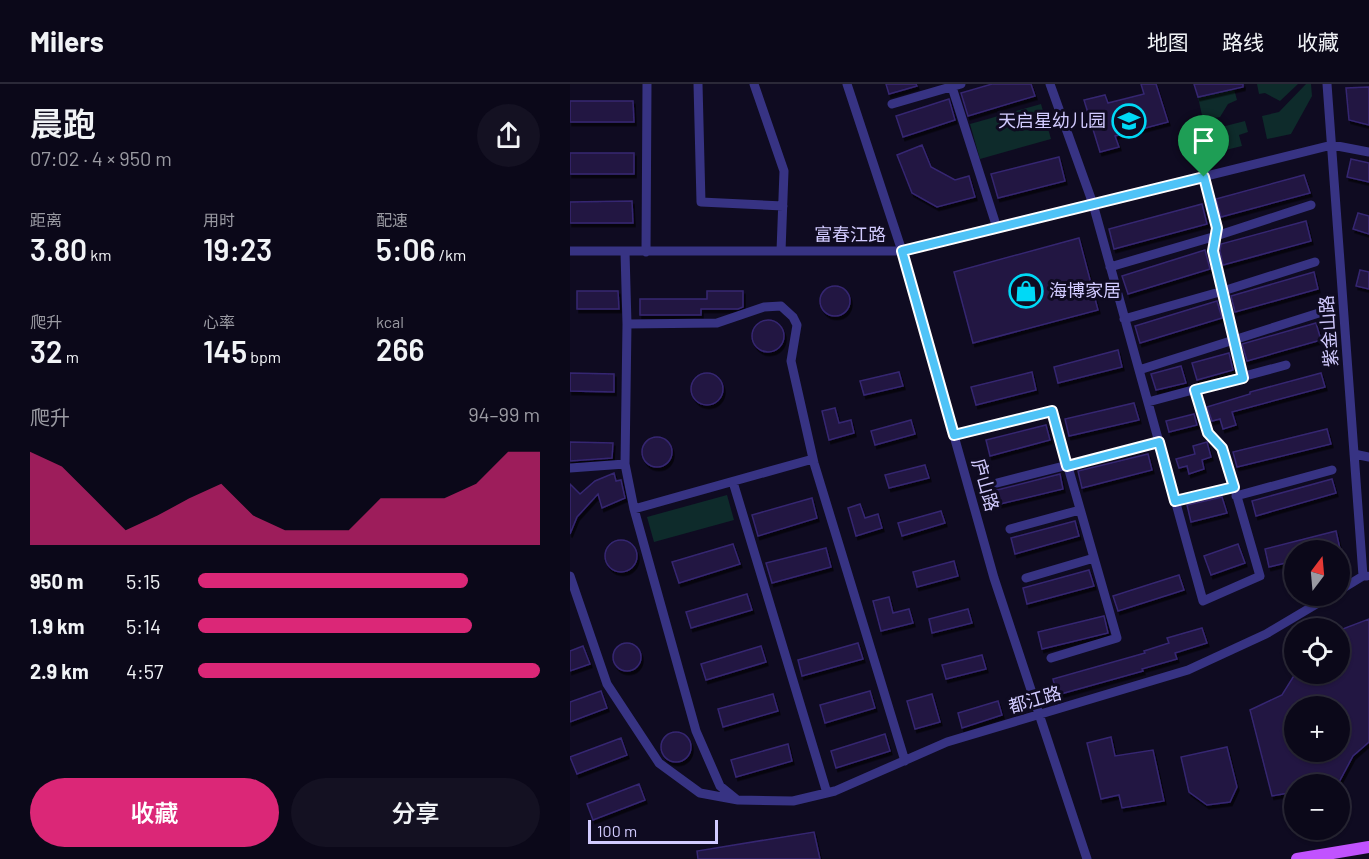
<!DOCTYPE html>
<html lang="zh">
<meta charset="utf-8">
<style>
:root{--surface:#0b0819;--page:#141122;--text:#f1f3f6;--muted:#9a9aa2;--line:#2b2938;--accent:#db2777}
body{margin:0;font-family:Barlow,"Noto Sans SC",sans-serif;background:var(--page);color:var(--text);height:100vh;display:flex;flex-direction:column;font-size:22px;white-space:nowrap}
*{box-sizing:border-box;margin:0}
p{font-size:20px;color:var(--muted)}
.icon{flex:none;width:33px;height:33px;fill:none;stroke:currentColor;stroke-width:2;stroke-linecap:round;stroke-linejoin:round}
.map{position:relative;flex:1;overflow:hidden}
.drawer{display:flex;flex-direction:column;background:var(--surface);width:570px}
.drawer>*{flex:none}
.needle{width:39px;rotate:16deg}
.buttons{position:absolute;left:714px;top:456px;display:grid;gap:12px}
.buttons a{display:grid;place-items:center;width:66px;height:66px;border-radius:50%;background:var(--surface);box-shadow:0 2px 4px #0004,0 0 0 2px var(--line);font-size:30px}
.scale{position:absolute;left:18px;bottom:15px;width:130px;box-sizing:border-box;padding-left:6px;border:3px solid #d2cbff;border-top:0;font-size:16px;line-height:21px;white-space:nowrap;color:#d2cbff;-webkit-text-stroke:4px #0f0b21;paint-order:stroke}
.pin{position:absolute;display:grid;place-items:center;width:51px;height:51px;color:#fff;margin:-62px -26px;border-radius:50% 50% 50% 0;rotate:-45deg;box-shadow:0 0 6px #0007}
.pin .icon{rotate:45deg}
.round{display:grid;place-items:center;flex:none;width:63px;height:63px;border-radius:32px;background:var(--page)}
.headline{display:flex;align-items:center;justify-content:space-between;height:102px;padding:0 30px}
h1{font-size:33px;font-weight:600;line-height:45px}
.metrics{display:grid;grid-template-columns:repeat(3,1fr);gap:9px;height:102px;padding:6px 30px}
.metrics div{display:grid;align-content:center}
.metrics b{font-size:30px;font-weight:600}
.metrics small{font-size:16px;font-weight:400}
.metrics p{font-size:16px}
.chart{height:168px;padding:12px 30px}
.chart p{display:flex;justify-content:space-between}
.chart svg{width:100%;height:108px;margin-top:6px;fill:var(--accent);opacity:.7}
.action{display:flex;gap:12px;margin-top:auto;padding:12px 30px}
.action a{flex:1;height:69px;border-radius:36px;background:var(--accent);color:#fff;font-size:24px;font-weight:600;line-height:69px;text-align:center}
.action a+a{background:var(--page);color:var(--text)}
ul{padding:0 30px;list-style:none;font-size:20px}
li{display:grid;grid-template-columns:96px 72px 1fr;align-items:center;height:45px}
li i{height:15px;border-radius:8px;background:var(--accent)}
header{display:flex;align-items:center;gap:36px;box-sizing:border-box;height:84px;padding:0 30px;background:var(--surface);border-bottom:2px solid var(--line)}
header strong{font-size:28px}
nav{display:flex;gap:33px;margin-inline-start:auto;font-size:21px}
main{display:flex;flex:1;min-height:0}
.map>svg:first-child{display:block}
.green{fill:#0e2b2b}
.building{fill:#201643;stroke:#362671;stroke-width:1.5;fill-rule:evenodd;filter:url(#shadow)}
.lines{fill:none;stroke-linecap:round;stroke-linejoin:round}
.minor{stroke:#373383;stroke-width:9}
.major{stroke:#c152ff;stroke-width:12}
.route-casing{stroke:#fff;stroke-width:12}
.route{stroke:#4fc3f7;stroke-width:8}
.labels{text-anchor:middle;stroke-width:6;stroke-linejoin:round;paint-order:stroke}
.poi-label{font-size:18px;fill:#d2cbff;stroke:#0f0b21;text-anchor:end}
.street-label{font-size:18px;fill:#d2cbff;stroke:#0f0b21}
</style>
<header>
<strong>Milers</strong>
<nav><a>地图</a><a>路线</a><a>收藏</a></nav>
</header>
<main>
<section class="drawer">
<div class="headline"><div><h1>晨跑</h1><p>07:02 · 4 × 950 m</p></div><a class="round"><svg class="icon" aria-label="share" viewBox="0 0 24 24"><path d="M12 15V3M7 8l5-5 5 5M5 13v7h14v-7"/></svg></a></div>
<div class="metrics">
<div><p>距离</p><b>3.80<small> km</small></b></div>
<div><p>用时</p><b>19:23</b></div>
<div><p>配速</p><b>5:06<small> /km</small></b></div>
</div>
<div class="metrics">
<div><p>爬升</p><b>32<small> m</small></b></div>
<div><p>心率</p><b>145<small> bpm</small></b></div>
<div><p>kcal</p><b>266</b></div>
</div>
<div class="chart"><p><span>爬升</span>94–99 m</p>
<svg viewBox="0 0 160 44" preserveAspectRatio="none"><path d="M0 44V6L10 12L20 25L30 38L40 32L50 25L60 19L70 32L80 38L90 38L100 38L110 25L120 25L130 25L140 19L150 6L160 6V44z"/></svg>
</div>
<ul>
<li><b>950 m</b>5:15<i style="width:79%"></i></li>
<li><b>1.9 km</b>5:14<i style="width:80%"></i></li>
<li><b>2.9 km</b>4:57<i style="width:100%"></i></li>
</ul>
<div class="action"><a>收藏</a><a>分享</a></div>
</section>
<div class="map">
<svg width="799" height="775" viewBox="0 0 799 775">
<defs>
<filter id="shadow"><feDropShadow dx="2" dy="3.5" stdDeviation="0" flood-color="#0009"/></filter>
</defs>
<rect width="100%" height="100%" fill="#0f0b21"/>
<path class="green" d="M687,0H728L710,17L695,9L689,10Z
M736,0H741L742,12L721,50L697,55L692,32L709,28Z
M664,5L667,16L658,20L650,33L633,36L628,13Z
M471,20L481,55L410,75L400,40Z
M675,37L678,48L669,51L672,62L623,74L616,52Z
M157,411L164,436L84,458L77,433Z"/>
<path class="building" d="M316,0H346L347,2L319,10Z
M422,0H461L465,12L398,32L391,9Z
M571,0H586L598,38L545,52L549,63L530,68L514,16L535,11L538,19L574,10Z
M624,0H673V3L628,13Z
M799,3V41L779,36L776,4Z
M379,15L385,36L333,53L326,32Z
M0,17H63L64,38H0Z
M352,61L361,83L385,96L399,92L405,113L367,123L342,109L327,71Z
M0,69H64V90H0Z
M489,73L495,97L428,114L421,90Z
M781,75L799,79V98L777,93Z
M734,91L740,109L651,133L646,115Z
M62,117L63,139H0V118Z
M632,120L637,140L544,165L539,145Z
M788,129L799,132V150L783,145Z
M736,137L741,157L653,181L650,167L651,160Z
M509,154L528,226L403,259L384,188Z
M635,166L640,185L558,210L552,192Z
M790,186L799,188V205L786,202Z
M744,188L748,205L665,228L661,212Z
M250 217a15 15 0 1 1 30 0a15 15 0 1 1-30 0Z
M7,207H48L49,225H7Z
M137,207H173V223L168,225H131V231H70V215H137Z
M647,217L652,234L570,259L565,242Z
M182 252a16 16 0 1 1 32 0a16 16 0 1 1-32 0Z
M746,239L751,256L677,277L672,260Z
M548,266L552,283L488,299L484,283Z
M659,269L663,286L627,296L622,279Z
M611,282L616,299L586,306L581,290Z
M329,288L333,302L294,311L290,297Z
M462,288L466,306L406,321L401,303Z
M0,289L44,290V308L0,307Z
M751,289L755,303L662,328L666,341L653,345L650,335L642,337L637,323L680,310V308Z
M121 305a16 16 0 1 1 32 0a16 16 0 1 1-32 0Z
M564,319L569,336L499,352L495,335Z
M265,324L269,339L281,336L284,349L259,356L252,327Z
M624,330L627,341L599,348L596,337Z
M341,336L345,350L305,361L301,347Z
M476,341L480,356L420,372L416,356Z
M757,345L761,360L667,383L663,368Z
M72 368a15 15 0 1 1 30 0a15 15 0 1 1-30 0Z
M0,358L43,359L42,374L0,377Z
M637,358L641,373L632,376L634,385L619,390L617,382L609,384L606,375L625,370L623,362Z
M578,370L582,386L512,404L508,387Z
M355,381L359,394L319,404L315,391Z
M44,389L46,397L51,396L55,414L32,424L28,410L7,433L0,450V400L10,410L25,397Z
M490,390L493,405L430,420L427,406Z
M762,395L766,409L686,432L682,417Z
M652,413L657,429L621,438L617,421Z
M242,414L247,434L188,452L182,431Z
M290,420L295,434L308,430L312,444L286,452L278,424Z
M371,427L375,439L332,452L328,439Z
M505,437L509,452L445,470L441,454Z
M766,447L770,465L724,466V477L699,483L695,465Z
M35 472a16 16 0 1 1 32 0a16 16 0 1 1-32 0Z
M163,460L170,480L109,499L102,478Z
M668,460L675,479L641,491L634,472Z
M256,464L261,483L202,499L196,479Z
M384,477L388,492L347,503L343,488Z
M519,486L524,502L457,520L453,504Z
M609,491L614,506L548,527L543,512Z
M177,510L182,526L121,544L116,528Z
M319,513L323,529L339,525L343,539L311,547L303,517Z
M398,525L402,539L362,549L359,535Z
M534,532L538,549L472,565L468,548Z
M799,535V658L783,672L768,700H724V708L702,712L680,626L712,611L725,590H770V546ZM724,622H770V668H724Z
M632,544L637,559L605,569L607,575L572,585L573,587L487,611L483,595L575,569L574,567L599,559L597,554Z
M288,559L293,575L232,592L228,576Z
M43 573a14 14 0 1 1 28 0a14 14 0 1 1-28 0Z
M13,562L20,580L0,587V567Z
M191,562L196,578L136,596L131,580Z
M412,571L416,585L376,595L372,581Z
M31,607L37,624L0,638V618Z
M300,607L305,624L255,639L250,621Z
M203,610L208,627L153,643L148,625Z
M362,610L370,638L345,645L337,617Z
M428,617L432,631L392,644L388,629Z
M91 663a15 15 0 1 1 30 0a15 15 0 1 1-30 0Z
M315,650L320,667L266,684L261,667Z
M541,653L545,672L583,666L594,717L552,724L549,711L531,715L517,659Z
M51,654L57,671L7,690L0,673Z
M218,660L222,677L166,693L161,676Z
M657,663L667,703L660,718L637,721L619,708L611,673Z
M69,700L75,716L23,736L17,720Z
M244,748L250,775H128L127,767Z"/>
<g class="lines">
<path class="minor" d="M128,0L131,118L213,122
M184,0L214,87L211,167
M277,0L332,167L424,494L517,775
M381,0L427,144
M480,0L523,120L633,517L690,492L653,364L638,349L625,306
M757,0L793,492
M322,20L391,0
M634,93L647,144L643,167L673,294
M0,167H332L762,61L799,68
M55,168L57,240L55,380L64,425L126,647L150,702L166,715
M76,168L77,0
M540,183L646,152L741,121
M554,235L653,207L745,178
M57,240L147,239L194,223L211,222L223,233L227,241L221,277L244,379L335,677
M569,286L752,228
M578,318L716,281
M383,351L482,327L547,554L481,574
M784,370L799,373
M0,384L55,380
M163,398L257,709
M427,399L589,358
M666,412L762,386
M605,417L664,403
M64,425L243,375
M440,445L510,426
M0,492L37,600L89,679L130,709L168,716L223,717L265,707L377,658L618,586L696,550L760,512
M456,494L524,474
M770,506L793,492H797"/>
<path class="major" d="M727,775L799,763"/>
</g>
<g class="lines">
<defs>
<path id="route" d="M634,93L647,144L643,167L673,294L625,306L638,349L652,364L664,403L605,417L589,358L497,382L482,327L384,351L332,167Z"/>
</defs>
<use href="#route" class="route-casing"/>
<use href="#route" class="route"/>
</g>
<defs>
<symbol id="school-ring" viewBox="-11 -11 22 22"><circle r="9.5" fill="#0f0b21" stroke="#00d9f6" stroke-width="1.5"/><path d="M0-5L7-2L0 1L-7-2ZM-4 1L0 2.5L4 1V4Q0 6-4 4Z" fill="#00d9f6"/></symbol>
<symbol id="shop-ring" viewBox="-11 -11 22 22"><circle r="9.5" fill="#0f0b21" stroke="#00d9f6" stroke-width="1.5"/><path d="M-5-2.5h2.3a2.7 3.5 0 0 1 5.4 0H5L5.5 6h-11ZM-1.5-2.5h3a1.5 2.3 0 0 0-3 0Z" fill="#00d9f6"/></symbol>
</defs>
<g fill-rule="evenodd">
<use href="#school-ring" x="540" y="18" width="38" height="38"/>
<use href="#shop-ring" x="437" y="188" width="38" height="38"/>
</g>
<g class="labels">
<g class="poi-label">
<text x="536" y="43">天启星幼儿园</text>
<text x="479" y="213" text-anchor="start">海博家居</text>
</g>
<g class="street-label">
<text x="280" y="157">富春江路</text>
<text transform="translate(759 247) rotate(-94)" y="6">紫金山路</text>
<text transform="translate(415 401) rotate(74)" y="6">庐山路</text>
<text transform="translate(465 616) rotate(-16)" y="6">都江路</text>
</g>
</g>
</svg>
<div class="buttons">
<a><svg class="needle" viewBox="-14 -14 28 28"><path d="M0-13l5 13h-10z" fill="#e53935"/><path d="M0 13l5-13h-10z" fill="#9a9aa2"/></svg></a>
<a><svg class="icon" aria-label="locate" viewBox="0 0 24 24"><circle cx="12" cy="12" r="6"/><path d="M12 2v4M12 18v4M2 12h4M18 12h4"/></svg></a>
<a>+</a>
<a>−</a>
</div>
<div class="scale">100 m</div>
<div class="pin" style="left:634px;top:93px;background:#1e9e55"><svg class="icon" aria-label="arrive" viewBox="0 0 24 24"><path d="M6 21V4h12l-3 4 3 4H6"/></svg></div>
</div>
</main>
